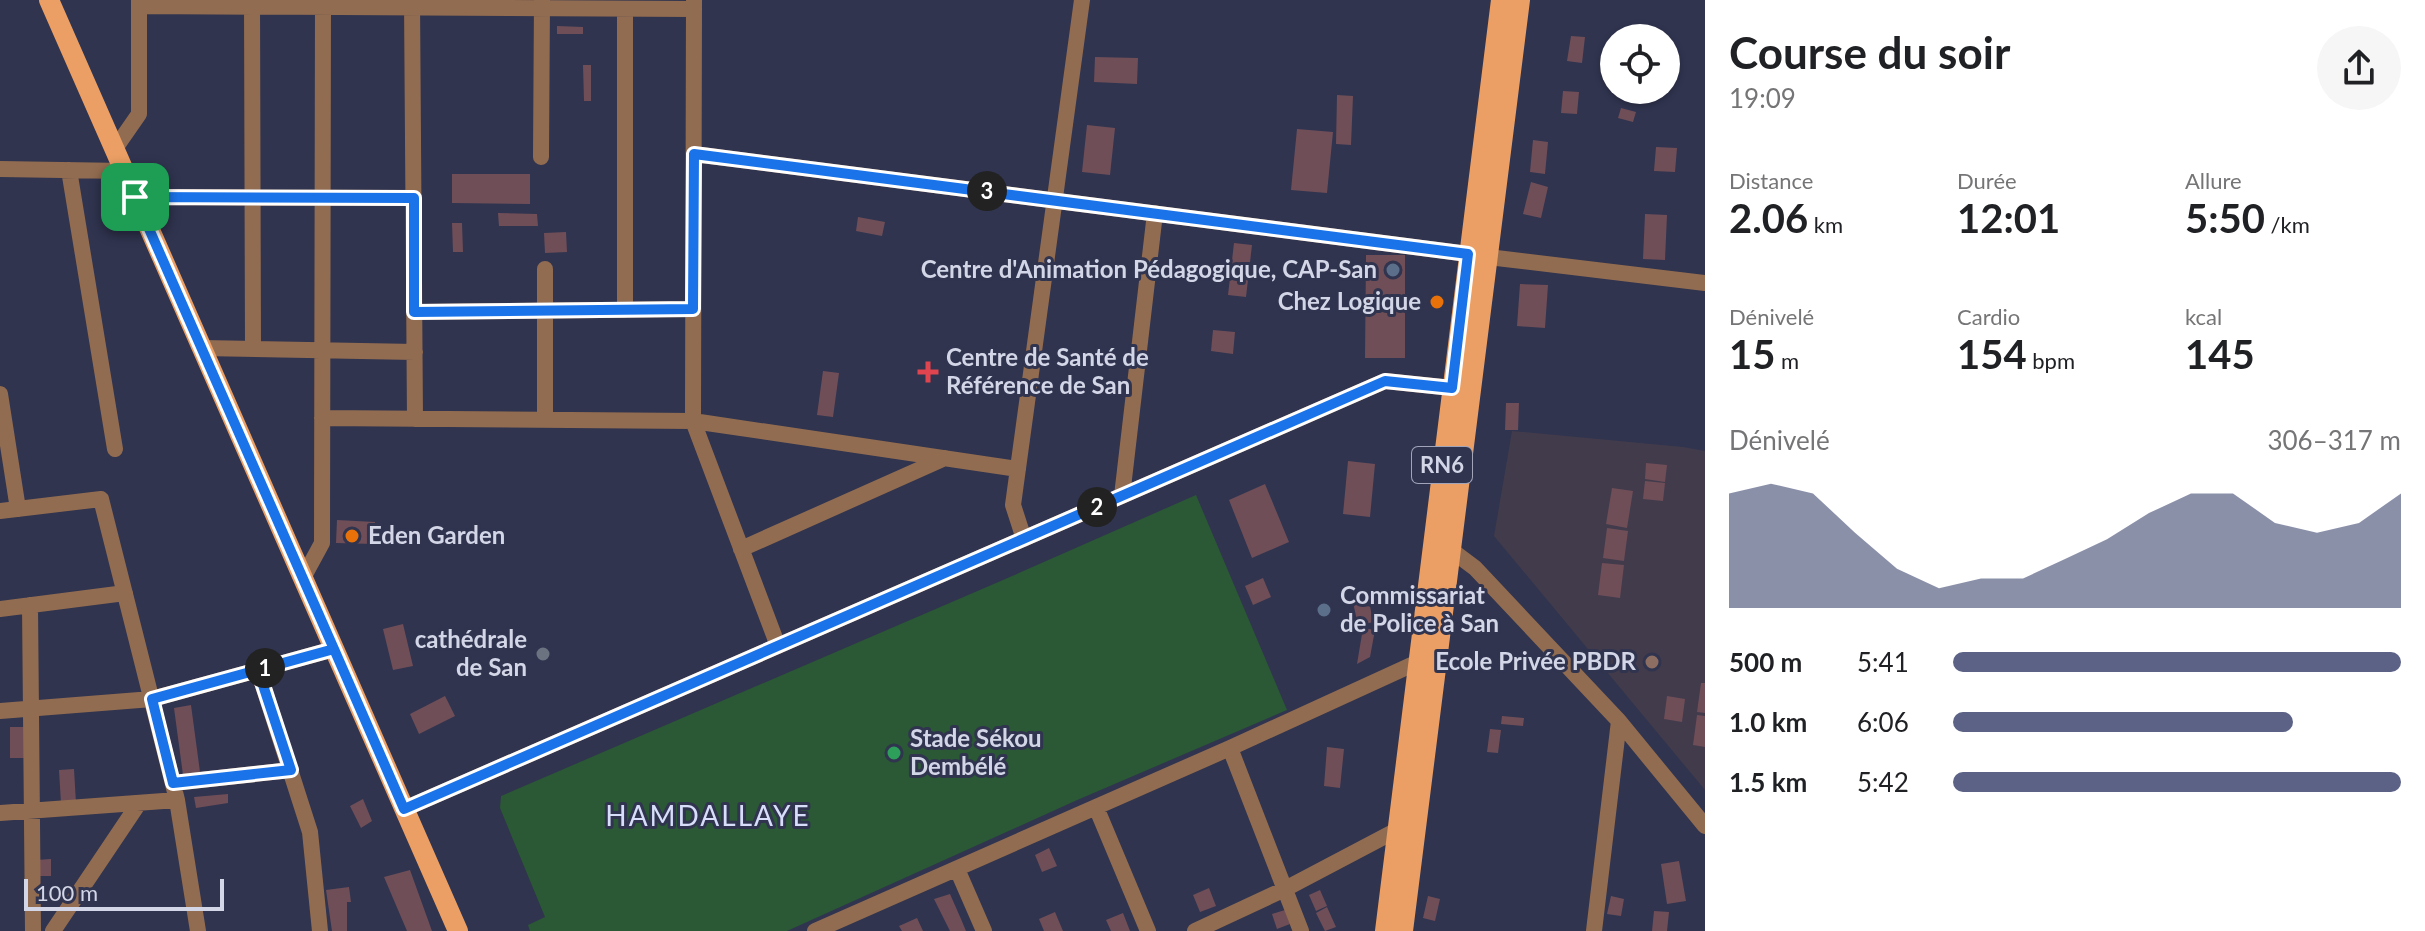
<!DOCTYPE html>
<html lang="fr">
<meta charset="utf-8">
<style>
:root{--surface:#fff;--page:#f6f6f6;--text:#202124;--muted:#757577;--accent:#5b6286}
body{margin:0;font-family:Lato,sans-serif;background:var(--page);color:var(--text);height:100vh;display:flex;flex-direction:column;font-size:30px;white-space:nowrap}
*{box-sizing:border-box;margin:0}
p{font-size:26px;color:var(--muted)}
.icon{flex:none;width:44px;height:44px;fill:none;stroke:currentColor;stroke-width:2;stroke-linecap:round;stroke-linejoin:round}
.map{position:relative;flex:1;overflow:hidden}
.sheet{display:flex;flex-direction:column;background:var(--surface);width:720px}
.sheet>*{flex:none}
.tools{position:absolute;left:1600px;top:24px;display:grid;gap:16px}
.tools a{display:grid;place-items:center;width:80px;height:80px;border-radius:50%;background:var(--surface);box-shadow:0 2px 6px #0004;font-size:40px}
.scale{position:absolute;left:24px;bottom:20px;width:200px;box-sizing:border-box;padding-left:8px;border:4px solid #d3d6e7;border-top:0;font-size:22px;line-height:28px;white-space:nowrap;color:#d3d6e7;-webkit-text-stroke:6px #30344f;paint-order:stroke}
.pin{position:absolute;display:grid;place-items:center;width:68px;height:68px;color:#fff;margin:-34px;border-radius:16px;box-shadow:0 4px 12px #0006}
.km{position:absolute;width:40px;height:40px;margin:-20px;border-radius:50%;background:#222;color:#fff;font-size:22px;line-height:40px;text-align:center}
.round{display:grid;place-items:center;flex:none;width:84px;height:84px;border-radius:42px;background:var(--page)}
.overview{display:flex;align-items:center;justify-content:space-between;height:136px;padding:0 24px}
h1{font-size:44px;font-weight:700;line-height:60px}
.figures{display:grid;grid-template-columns:repeat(3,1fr);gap:12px;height:136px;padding:8px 24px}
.figures div{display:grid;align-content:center}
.figures b{font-size:40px;font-weight:700}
.figures small{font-size:22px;font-weight:400}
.figures p{font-size:22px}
.chart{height:224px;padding:16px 24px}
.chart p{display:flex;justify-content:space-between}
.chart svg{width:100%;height:144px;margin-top:8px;fill:var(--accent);opacity:.7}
ul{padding:0 24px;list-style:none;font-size:26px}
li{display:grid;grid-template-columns:128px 96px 1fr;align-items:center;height:60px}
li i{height:20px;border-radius:10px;background:var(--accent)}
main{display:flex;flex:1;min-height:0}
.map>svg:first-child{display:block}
.education{fill:#423b4c}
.green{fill:#2b5835}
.building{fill:#6f4e58}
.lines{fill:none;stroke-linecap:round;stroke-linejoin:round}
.minor{stroke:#926c50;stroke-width:16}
.major{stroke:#eb9f64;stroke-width:20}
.route-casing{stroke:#fff;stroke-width:16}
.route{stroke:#1a73e8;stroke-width:10}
.service-dot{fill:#5c6f8a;stroke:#30344f;stroke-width:3}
.food-dot{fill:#e8710a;stroke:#30344f;stroke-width:3}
.health-dot{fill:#e0444e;stroke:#30344f;stroke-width:3}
.worship-dot{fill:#6b7280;stroke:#30344f;stroke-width:3}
.education-dot{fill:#8d6e63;stroke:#30344f;stroke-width:3}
.leisure-dot{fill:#2e9e5b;stroke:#30344f;stroke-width:3}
.labels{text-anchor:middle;stroke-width:6;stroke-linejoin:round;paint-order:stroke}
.shield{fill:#30344f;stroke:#a2a5b9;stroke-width:2}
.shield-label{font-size:22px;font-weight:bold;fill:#d3d6e7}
.poi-label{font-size:24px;font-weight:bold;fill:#d3d6e7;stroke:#30344f;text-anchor:end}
.quarter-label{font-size:28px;letter-spacing:2px;fill:#d8def9;stroke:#30344f}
</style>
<main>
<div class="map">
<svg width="1705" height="931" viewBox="0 0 1705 931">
<rect width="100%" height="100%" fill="#30344f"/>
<path class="education" d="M1512,431L1683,447L1705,451V790L1494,536Z"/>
<path class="green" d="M1196,495L1287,710L1075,801L787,931H530L528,925L545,917L500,808L501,796L1003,580Z"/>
<path class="building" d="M557,26L583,27V34H557Z
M1571,36L1585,37L1582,63L1567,61Z
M1095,57L1138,58L1137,84L1094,82Z
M583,65H591V101H584Z
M1563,91L1579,92L1577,114L1561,113Z
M1337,95L1353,96L1351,145L1336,144Z
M1621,108L1636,112L1633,122L1618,118Z
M1087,125L1115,128L1110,175L1082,172Z
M1297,129L1333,132L1327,193L1291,190Z
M1533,140L1548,142L1545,174L1530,172Z
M1656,147L1677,148L1675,172L1654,171Z
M452,174H530V204L452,203Z
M1531,182L1548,187L1541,218L1523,214Z
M498,213L537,214L538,226H499Z
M1645,214L1667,215L1665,260L1643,259Z
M858,217L885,222L882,236L856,231Z
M452,223H462L463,252H453Z
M566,232L567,252L545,253L544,233Z
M1234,243L1252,245L1246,297L1228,295Z
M1366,255H1405V358H1365Z
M1520,284L1548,285L1545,328L1517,326Z
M1213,330L1235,332L1233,354L1211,351Z
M823,371L839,373L833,417L817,415Z
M1506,403H1519L1518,430H1505Z
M1348,461L1375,464L1370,517L1343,514Z
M1646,463L1667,465L1665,482L1645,479Z
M1645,481L1665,483L1663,501L1643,499Z
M1265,484L1289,542L1252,558L1229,500Z
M1612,488L1633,491L1627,528L1606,524Z
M337,520L375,522L374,544L336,543Z
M1607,528L1628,531L1624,561L1603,558Z
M1602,563L1624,565L1620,598L1598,595Z
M1263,578L1271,597L1253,605L1245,586Z
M1360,600L1362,607L1370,606L1373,622L1358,626L1353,602Z
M403,624L413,666L393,670L383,629Z
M1363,628L1375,630L1370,657L1357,664Z
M1701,683H1705V713L1697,712Z
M445,696L455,716L419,734L410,714Z
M1667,696L1685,699L1682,722L1664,719Z
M191,705L200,772L183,775L174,708Z
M1697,715L1705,716V747L1693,745Z
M1502,716L1524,718L1523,726L1501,724Z
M10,727H26L25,758H10Z
M1490,729L1501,730L1498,753L1487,752Z
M1327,747L1344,749L1340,788L1324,786Z
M74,769L76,803L61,804L59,770Z
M228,794V803L196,808L194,797Z
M363,799L372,821L361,828L350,806Z
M1049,848L1057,866L1042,872L1035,855Z
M51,859V876H36V860Z
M1679,861L1686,901L1667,904L1661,864Z
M410,870L432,931H407L384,877Z
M349,887L351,902H347V931H332L326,890Z
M1209,888L1216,906L1200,912L1193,895Z
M1320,890L1327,906L1316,911L1309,895Z
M950,894L961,919L966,931H950L934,899Z
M1428,896L1440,899L1435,921L1423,918Z
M1611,896L1624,899L1621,916L1607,914Z
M1327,907L1336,927L1325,931L1316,913Z
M1285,910L1290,924L1277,929L1272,914Z
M1654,911L1669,912L1667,931H1652Z
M1055,912L1063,931H1044L1039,919Z
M1123,913L1130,931H1111L1106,920Z
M917,918L923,931H902L899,926Z"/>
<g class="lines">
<path class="minor" d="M252,0L253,349
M412,0L415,419
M694,0L693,421L778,646
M139,6L694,9
M114,150L139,114V0
M694,154L1468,254
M541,157L542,0
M0,169L124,171
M69,170L115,449
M135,197L414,198
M1488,257L1705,283
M545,269V420
M625,310V9
M414,312L693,309
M202,348L415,352
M0,394L18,509
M322,418L693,421L1018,469
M1122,496L1155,213
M0,511L101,499L177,800L198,931
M1024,539L1013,505L1082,0
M1441,548L1451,550L1475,568L1619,721L1705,826
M741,549L945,458
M303,578L322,543L323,0
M30,605L33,931
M0,609L125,593
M258,670L310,832L320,931
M0,711L152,699L334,649
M1230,748L1301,931
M173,783L291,770
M1096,807L1148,931
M404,809L1385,381L1452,388
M0,813L177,800
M957,869L984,931
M53,931L139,803
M815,931L1230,748L1418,662
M1195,931L1285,889L1397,830
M1594,931L1619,721"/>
<path class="major" d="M49,0L458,931
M1385,931L1501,0
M1403,931L1520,0"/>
</g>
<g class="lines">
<defs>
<path id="route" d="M135,197L334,649L152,699L173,783L291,770L258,670L334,649L404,809L1385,381L1452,388L1468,254L694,154L693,309L414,312V198L135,197"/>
</defs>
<use href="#route" class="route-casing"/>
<use href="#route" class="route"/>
</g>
<g class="service-dot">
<circle cx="1393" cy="270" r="8"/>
<circle cx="1324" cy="610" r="8"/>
</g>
<g class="food-dot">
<circle cx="1437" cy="302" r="8"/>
<circle cx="352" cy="536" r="8"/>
</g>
<path class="health-dot" d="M924 360h8v8h8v8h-8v8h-8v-8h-8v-8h8z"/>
<circle class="worship-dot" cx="543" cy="654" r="8"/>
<circle class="education-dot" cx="1652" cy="662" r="8"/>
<circle class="leisure-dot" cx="894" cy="753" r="8"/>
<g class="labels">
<rect class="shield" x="1412" y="447" width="60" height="36" rx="6"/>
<g class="shield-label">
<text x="1442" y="473">RN6</text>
</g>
<g class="poi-label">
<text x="1377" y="278">Centre d'Animation Pédagogique, CAP-San</text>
<text x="1421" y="310">Chez Logique</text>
<text x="946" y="366" text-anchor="start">Centre de Santé de<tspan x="946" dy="28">Référence de San</tspan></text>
<text x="368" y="544" text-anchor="start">Eden Garden</text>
<text x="1340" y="604" text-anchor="start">Commissariat<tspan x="1340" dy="28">de Police à San</tspan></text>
<text x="527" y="648">cathédrale<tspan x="527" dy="28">de San</tspan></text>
<text x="1636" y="670">Ecole Privée PBDR</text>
<text x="910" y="747" text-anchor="start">Stade Sékou<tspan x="910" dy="28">Dembélé</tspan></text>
</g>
<g class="quarter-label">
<text x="708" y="826">HAMDALLAYE</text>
</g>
</g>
</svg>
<div class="tools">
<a><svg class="icon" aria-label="locate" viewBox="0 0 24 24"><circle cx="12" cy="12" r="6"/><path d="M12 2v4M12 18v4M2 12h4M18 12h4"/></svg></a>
</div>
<div class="scale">100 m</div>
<div class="pin" style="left:135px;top:197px;background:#1e9e55"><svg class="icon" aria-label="arrive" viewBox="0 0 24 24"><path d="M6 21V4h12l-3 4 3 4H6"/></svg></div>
<b class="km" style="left:265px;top:668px">1</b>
<b class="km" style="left:1097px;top:507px">2</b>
<b class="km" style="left:987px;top:191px">3</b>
</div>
<section class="sheet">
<div class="overview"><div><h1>Course du soir</h1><p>19:09</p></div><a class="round"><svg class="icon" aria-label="share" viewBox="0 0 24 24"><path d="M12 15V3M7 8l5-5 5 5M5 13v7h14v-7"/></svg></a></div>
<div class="figures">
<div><p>Distance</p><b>2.06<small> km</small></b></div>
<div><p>Durée</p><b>12:01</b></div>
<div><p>Allure</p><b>5:50<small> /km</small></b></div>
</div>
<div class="figures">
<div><p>Dénivelé</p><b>15<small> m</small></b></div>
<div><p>Cardio</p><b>154<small> bpm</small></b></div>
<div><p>kcal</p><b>145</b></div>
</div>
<div class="chart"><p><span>Dénivelé</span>306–317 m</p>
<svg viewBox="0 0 160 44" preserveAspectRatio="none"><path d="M0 44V9L10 6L20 9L30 21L40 32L50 38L60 35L70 35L80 29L90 23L100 15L110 9L120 9L130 18L140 21L150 18L160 9V44z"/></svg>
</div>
<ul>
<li><b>500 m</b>5:41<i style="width:100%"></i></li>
<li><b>1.0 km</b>6:06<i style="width:76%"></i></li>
<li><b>1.5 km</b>5:42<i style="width:100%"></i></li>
</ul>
</section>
</main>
